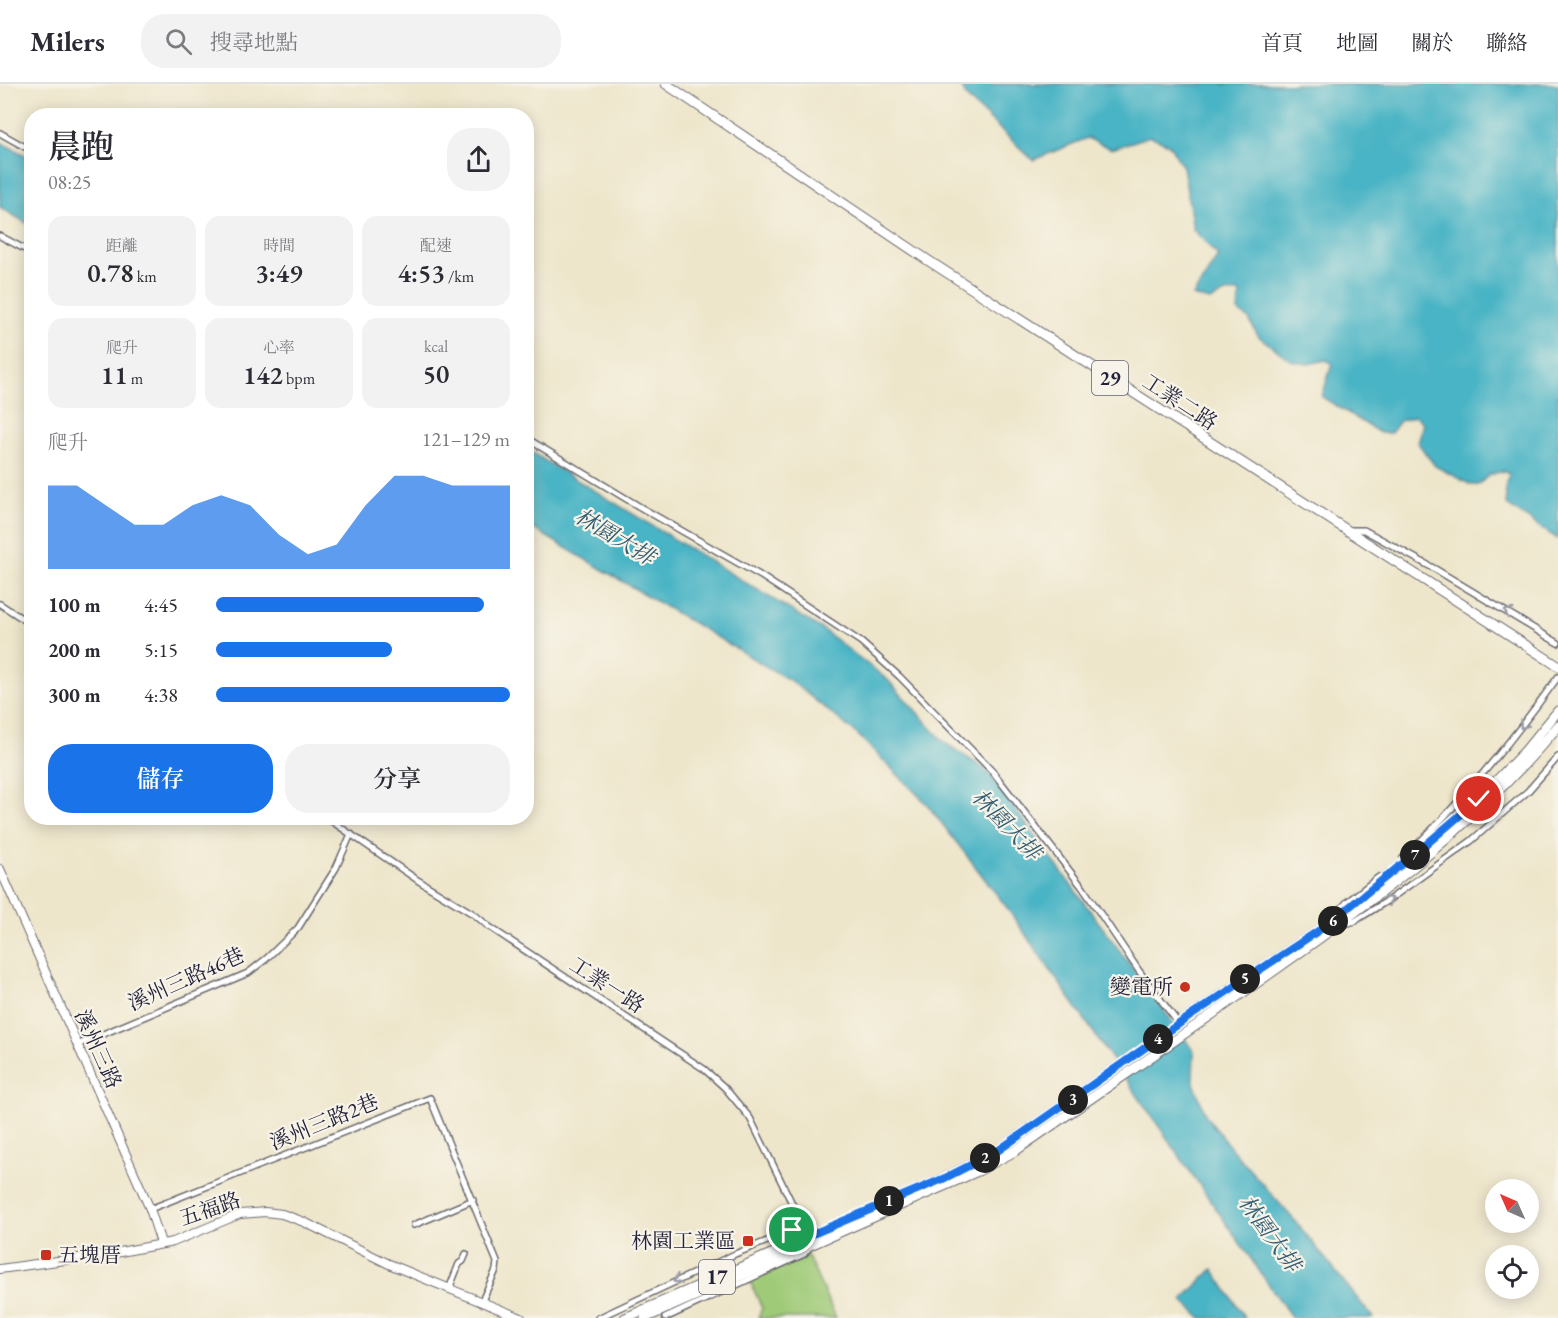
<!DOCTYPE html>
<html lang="zh-TW">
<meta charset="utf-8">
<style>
:root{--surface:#fff;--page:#f2f2f3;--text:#2b2b33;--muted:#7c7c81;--line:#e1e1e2;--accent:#1a73e8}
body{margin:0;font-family:"EB Garamond","Noto Serif TC",serif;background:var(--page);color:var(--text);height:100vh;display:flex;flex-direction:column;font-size:22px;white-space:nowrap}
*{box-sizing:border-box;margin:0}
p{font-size:20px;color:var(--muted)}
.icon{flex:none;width:33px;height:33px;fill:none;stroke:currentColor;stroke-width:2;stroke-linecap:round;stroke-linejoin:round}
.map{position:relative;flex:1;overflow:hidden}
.side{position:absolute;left:24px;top:24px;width:510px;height:717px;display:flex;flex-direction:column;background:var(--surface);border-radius:24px;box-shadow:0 3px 15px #0003}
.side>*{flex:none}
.needle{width:39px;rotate:315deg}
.fabs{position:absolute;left:1485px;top:1095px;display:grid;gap:12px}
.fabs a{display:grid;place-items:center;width:54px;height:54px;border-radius:50%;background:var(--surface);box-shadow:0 3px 15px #0003;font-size:30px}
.pin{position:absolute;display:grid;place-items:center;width:51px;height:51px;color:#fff;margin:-26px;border:3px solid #fff;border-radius:50%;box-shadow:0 2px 6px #0007}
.km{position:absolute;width:30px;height:30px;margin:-15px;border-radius:50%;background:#222;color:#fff;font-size:16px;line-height:30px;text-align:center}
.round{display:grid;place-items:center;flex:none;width:63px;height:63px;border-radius:24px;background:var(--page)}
.headline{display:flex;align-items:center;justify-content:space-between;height:102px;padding:0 24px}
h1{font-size:33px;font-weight:600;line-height:45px}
.metrics{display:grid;grid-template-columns:repeat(3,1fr);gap:9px;height:102px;padding:6px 24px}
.metrics div{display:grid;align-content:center;border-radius:15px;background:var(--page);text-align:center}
.metrics b{font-size:26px;font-weight:600}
.metrics small{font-size:16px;font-weight:400}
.metrics p{font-size:16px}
.chart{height:168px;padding:12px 24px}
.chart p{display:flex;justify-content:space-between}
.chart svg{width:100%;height:108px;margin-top:6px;fill:var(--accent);opacity:.7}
.cta{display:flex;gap:12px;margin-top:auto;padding:12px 24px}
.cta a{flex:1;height:69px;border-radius:24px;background:var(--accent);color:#fff;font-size:24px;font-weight:600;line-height:69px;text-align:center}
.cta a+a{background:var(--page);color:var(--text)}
ul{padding:0 24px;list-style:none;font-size:20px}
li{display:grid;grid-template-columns:96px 72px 1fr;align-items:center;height:45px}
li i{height:15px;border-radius:8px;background:var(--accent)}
header{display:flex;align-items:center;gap:36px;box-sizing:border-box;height:84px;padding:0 30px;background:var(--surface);border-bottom:2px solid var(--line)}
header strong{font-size:28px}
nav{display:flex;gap:33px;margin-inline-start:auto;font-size:21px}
.search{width:420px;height:54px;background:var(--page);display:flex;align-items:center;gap:15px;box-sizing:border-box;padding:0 21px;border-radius:24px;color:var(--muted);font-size:22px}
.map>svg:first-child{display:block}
.green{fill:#9fca77;stroke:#607659;stroke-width:1.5}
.water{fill:#48b4c5;stroke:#356b80;stroke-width:1.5}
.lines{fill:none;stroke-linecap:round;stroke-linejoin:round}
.street-casing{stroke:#69676d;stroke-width:8}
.secondary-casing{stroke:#69676d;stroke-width:10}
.primary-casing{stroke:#69676d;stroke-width:11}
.street{stroke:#fff;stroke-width:5}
.secondary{stroke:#fff;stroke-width:8}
.primary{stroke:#fff;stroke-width:9}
.oneway{stroke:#9c9ca7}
.route-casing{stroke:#fff;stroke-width:12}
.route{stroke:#1a73e8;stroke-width:8}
.poi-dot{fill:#c8321e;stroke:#f7f3e8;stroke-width:2}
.labels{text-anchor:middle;stroke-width:4.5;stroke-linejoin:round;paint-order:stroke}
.shield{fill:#f7f3e8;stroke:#62616f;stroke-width:1.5}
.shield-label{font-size:20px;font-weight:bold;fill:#22223b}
.street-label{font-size:21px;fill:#22223b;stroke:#f7f3e8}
.poi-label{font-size:21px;fill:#22223b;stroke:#f7f3e8;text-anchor:end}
.water-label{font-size:22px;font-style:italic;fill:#315c72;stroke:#f7f3e8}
</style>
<header>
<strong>Milers</strong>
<div class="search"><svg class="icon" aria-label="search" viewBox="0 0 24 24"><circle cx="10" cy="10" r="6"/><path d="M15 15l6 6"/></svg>搜尋地點</div>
<nav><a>首頁</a><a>地圖</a><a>關於</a><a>聯絡</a></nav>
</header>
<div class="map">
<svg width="1558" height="1234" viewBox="0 0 1558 1234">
<rect width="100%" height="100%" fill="#f7f3e8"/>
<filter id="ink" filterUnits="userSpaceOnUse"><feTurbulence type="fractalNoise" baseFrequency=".0167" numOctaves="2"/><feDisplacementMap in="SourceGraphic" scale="12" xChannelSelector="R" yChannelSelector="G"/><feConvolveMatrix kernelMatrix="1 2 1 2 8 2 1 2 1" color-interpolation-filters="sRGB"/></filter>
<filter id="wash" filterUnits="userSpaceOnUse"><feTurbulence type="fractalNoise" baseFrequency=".008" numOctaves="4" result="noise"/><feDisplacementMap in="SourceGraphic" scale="24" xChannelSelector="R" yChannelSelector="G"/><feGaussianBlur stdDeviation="1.35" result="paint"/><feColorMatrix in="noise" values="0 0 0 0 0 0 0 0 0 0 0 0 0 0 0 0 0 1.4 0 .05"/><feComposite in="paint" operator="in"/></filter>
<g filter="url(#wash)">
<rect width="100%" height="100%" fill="#eee6cb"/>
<path class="green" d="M807,1171L836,1234H758L762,1224L750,1197Z"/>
<path class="water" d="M960,0H1558V455L1507,421L1505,404L1510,391L1503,387L1489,391L1478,401H1471L1435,382L1418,359L1423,339L1415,332L1400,337L1391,349H1380L1322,313L1332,279L1326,276L1308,280L1292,277L1258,252L1249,235L1238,227L1240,208L1225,209L1210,217L1193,212L1218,172L1193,145L1183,83L1169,60L1150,52L1112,65L1087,54L1033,76L967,14Z
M0,58L31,74V142L0,123Z
M526,365L822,545L888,596L945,659L986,686L1194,967L1193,996L1206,1032L1234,1068L1296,1138L1373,1234H1292L1005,821L926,719L857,650L791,597L527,441Z
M1213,1185L1245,1234H1201L1182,1216Z"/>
</g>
<g filter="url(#ink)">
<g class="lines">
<defs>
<path id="street" d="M0,49L32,67
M0,152L32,169
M526,354L640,423L761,492L861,558L900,593L993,688L1083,804L1139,887L1179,940
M1347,446H1364L1435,485L1558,559
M0,520L32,541
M327,734L419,797L475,831L488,842L704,985L725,1004L750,1034L808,1152
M1403,774C1462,719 1511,658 1558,593
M1341,825L1347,818L1379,793
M1342,841L1355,837L1390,815L1471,757L1528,707L1558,673
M77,961L248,889L266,875L298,844L336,784L351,750
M150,1125L430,1014L497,1178L496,1186L481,1219
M414,1141L473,1116
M449,1205L459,1180L463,1177L466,1170
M598,1234L735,1170L792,1147L808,1152
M665,1234L804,1170L809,1164"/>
<path id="secondary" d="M0,785L150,1125L161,1159
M0,1185L115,1169L173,1158L240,1130L265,1128L282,1130L304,1138L389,1180L521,1234"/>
<path id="primary" d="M666,0L929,177L1558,582
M625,1234L945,1094L996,1068L1186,935L1327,841L1429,758L1479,715L1525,667L1558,627
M645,1234L978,1087L1015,1067C1098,1009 1182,952 1265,893C1373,817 1473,744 1558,642"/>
</defs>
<use href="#street" class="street-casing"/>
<use href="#secondary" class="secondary-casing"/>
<use href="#primary" class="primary-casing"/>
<use href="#street" class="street"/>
<use href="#secondary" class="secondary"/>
<use href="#primary" class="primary"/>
</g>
<defs><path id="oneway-chevron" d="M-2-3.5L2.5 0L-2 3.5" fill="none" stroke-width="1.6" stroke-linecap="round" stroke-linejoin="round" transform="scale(1.5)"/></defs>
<g class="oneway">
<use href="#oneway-chevron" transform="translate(1508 528) rotate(-149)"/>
<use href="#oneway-chevron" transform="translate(1523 641) rotate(126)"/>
<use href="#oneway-chevron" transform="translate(1389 816) rotate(-34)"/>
<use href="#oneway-chevron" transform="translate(677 1196) rotate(156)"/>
</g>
</g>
<g class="lines" filter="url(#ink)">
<defs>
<path id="route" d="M792,1146L808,1152L945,1094L996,1068L1186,935L1327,841L1429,758L1479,715"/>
</defs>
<use href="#route" class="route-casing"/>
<use href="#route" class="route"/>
</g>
<g class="poi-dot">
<circle cx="1185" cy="903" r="6"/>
<rect x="742" y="1151" width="12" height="12" rx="3"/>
<rect x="40" y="1165" width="12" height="12" rx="3"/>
</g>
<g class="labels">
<g class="shield">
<rect x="1092" y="277" width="36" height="34" rx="4.5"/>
<rect x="699" y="1176" width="36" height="34" rx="4.5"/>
</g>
<g class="shield-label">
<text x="1110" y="301">29</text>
<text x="717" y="1200">17</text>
</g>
<g class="street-label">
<text transform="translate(1180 318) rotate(33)" y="7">工業二路</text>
<text transform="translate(186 895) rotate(-24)" y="7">溪州三路46巷</text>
<text transform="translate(607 901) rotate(33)" y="7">工業一路</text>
<text transform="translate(98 965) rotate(66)" y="7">溪州三路</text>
<text transform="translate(324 1038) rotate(-22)" y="7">溪州三路2巷</text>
<text transform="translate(210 1125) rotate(-19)" y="7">五福路</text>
</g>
<g class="poi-label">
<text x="1173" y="910">變電所</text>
<text x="736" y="1164">林園工業區</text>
<text x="58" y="1178" text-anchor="start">五塊厝</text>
</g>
<g class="water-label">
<text transform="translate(615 452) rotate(31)" y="8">林園大排</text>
<text transform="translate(1007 740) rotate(46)" y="8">林園大排</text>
<text transform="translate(1270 1149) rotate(54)" y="8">林園大排</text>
</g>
</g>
</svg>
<div class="fabs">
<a><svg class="needle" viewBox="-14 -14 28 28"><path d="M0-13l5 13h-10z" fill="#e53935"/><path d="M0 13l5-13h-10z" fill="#7c7c81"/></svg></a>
<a><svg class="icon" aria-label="locate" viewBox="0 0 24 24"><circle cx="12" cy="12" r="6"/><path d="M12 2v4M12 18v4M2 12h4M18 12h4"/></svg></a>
</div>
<div class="pin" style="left:792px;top:1146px;background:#1e9e55"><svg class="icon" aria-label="arrive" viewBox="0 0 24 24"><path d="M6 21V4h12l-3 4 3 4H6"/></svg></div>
<div class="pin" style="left:1479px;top:715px;background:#d93025"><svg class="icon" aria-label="check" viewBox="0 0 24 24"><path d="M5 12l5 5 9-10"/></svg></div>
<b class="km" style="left:889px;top:1117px">1</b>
<b class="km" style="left:985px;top:1074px">2</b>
<b class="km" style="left:1073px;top:1016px">3</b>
<b class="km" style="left:1158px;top:955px">4</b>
<b class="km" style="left:1245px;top:895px">5</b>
<b class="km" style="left:1333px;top:837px">6</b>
<b class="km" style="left:1415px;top:771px">7</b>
<section class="side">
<div class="headline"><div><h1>晨跑</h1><p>08:25</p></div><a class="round"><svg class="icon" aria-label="share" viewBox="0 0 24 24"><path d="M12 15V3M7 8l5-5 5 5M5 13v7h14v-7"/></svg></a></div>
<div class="metrics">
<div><p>距離</p><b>0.78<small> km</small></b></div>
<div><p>時間</p><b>3:49</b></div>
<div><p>配速</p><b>4:53<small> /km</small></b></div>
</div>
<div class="metrics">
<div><p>爬升</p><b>11<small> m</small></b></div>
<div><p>心率</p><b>142<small> bpm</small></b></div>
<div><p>kcal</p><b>50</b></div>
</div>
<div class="chart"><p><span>爬升</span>121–129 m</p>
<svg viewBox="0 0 160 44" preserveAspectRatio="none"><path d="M0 44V10L10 10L20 18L30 26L40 26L50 18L60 14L70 18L80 30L90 38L100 34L110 18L120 6L130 6L140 10L150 10L160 10V44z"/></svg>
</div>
<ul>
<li><b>100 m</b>4:45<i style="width:91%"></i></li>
<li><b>200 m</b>5:15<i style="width:60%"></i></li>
<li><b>300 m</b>4:38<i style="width:100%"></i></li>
</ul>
<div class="cta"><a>儲存</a><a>分享</a></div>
</section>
</div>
